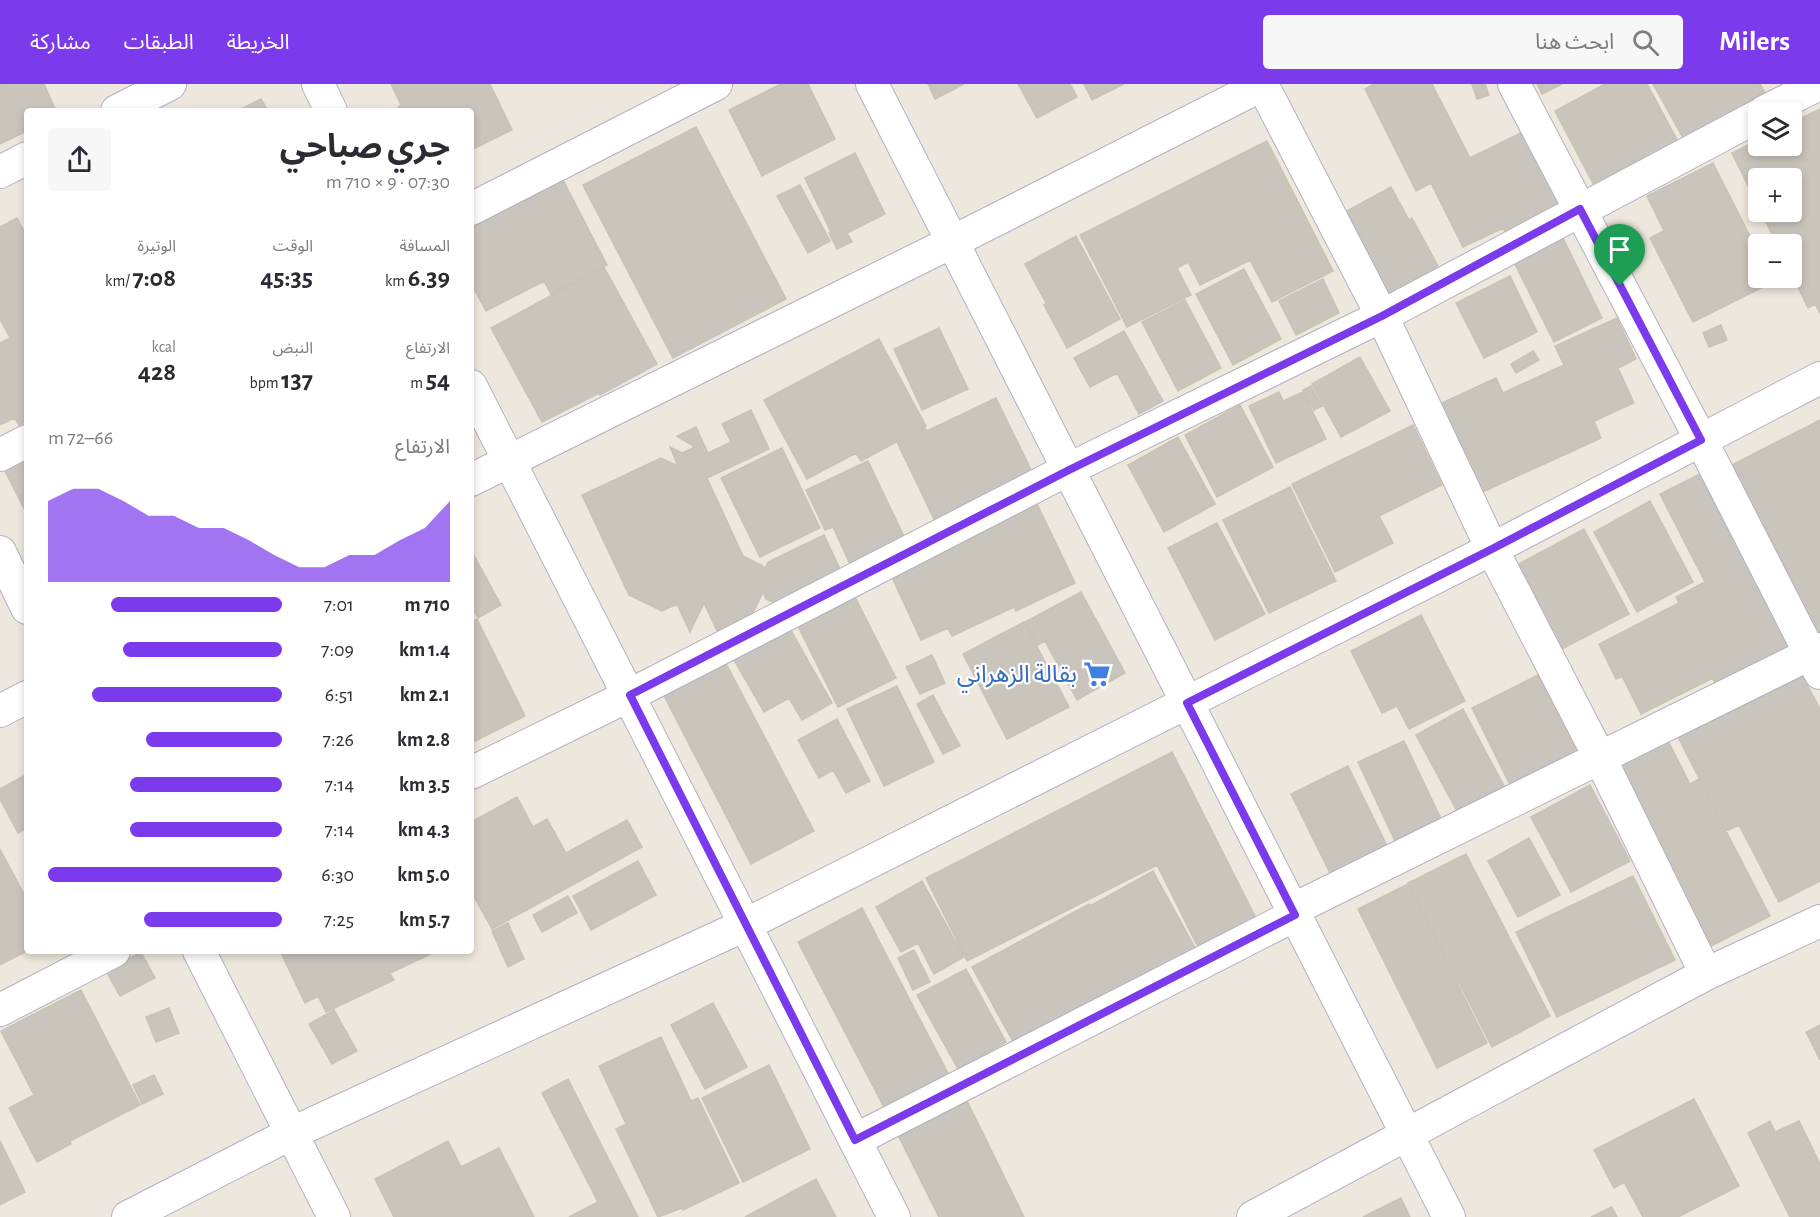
<!DOCTYPE html>
<html lang="ar">
<meta charset="utf-8">
<style>
:root{--surface:#fff;--page:#f7f7f7;--text:#2b2b33;--muted:#7c7c81;--accent:#7c3aed}
body{margin:0;font-family:"Alegreya Sans","Noto Sans Arabic",sans-serif;background:var(--page);color:var(--text);direction:rtl;height:100vh;display:flex;flex-direction:column;font-size:22px;white-space:nowrap}
*{box-sizing:border-box;margin:0}
p{font-size:20px;color:var(--muted)}
.icon{flex:none;width:33px;height:33px;fill:none;stroke:currentColor;stroke-width:2;stroke-linecap:round;stroke-linejoin:round}
.map{position:relative;flex:1;overflow:hidden;direction:ltr}
.panel{position:absolute;left:24px;top:24px;width:450px;height:846px;display:flex;flex-direction:column;background:var(--surface);border-radius:6px;box-shadow:0 3px 9px #0003;direction:rtl}
.panel>*{flex:none}
.buttons{position:absolute;left:1748px;top:18px;display:grid;gap:12px}
.buttons a{display:grid;place-items:center;width:54px;height:54px;border-radius:6px;background:var(--surface);box-shadow:0 3px 9px #0003;font-size:30px}
.pin{position:absolute;display:grid;place-items:center;width:51px;height:51px;color:#fff;margin:-62px -26px;border-radius:50% 50% 50% 0;rotate:-45deg;box-shadow:0 0 6px #0007}
.pin .icon{rotate:45deg}
.round{display:grid;place-items:center;flex:none;width:63px;height:63px;border-radius:6px;background:var(--page)}
.headline{display:flex;align-items:center;justify-content:space-between;height:102px;padding:0 24px}
h1{font-size:33px;font-weight:700;line-height:45px}
.figures{display:grid;grid-template-columns:repeat(3,1fr);gap:9px;height:102px;padding:6px 24px}
.figures div{display:grid;align-content:center}
.figures b{font-size:26px;font-weight:700}
.figures small{font-size:16px;font-weight:400}
.figures p{font-size:16px}
.chart{height:168px;padding:12px 24px}
.chart p{display:flex;justify-content:space-between}
.chart svg{width:100%;height:108px;margin-top:6px;fill:var(--accent);opacity:.7}
ul{padding:0 24px;list-style:none;font-size:20px}
li{display:grid;grid-template-columns:96px 72px 1fr;align-items:center;height:45px}
li i{height:15px;border-radius:8px;background:var(--accent)}
header{display:flex;align-items:center;gap:36px;box-sizing:border-box;height:84px;padding:0 30px;background:var(--accent);color:#fff}
header strong{font-size:28px}
nav{display:flex;gap:33px;margin-inline-start:auto;font-size:21px}
.search{width:420px;height:54px;background:var(--page);display:flex;align-items:center;gap:15px;box-sizing:border-box;padding:0 21px;border-radius:6px;color:var(--muted);font-size:22px}
.map>svg:first-child{display:block}
.building{fill:#c9c4bc;stroke:#c9c3b6;stroke-width:1.5}
.lines{fill:none;stroke-linecap:round;stroke-linejoin:round}
.minor-casing{stroke:#b1b2c0;stroke-width:34}
.minor{stroke:#fff;stroke-width:32}
.route-casing{stroke:#fff;stroke-width:12}
.route{stroke:#7c3aed;stroke-width:8}
.labels{text-anchor:middle;stroke-width:4.5;stroke-linejoin:round;paint-order:stroke}
.shop-label{font-size:24px;fill:#366cbe;stroke:#fff;text-anchor:end}
</style>
<header>
<strong>Milers</strong>
<div class="search"><svg class="icon" aria-label="search" viewBox="0 0 24 24"><circle cx="10" cy="10" r="6"/><path d="M15 15l6 6"/></svg>ابحث هنا</div>
<nav><a>الخريطة</a><a>الطبقات</a><a>مشاركة</a></nav>
</header>
<div class="map">
<svg width="1820" height="1133" viewBox="0 0 1820 1133">
<rect width="100%" height="100%" fill="#eee7dd"/>
<path class="building" d="M0,0H44L56,27H27V47L0,60Z
M391,0H490L512,46L471,66V27H400L398,23L401,21Z
M781,0H808L835,55L762,92L729,26Z
M928,0H964L935,15Z
M1018,0H1070L1077,13L1037,34Z
M1084,0H1124L1092,16Z
M1374,0H1432L1470,74L1531,44L1573,127L1511,158L1503,144L1463,163L1431,99L1416,107L1365,5Z
M1472,0H1485L1489,11L1477,15Z
M1537,0H1562L1542,10Z
M1605,0H1647L1680,61L1596,105L1555,27Z
M1653,0H1760L1769,16L1687,61Z
M261,15L268,27H237Z
M1820,25V229L1815,220L1808,224L1791,189V160H1777L1761,128H1791V94H1758V122L1732,69L1758,56V62H1791V39Z
M696,43L786,215L673,274L583,101Z
M1267,57L1333,187L1272,218L1250,176L1200,201L1188,178L1177,184L1191,211L1127,243L1080,151Z
M855,69L885,130L847,149L852,158L837,165L829,149L831,148L805,94Z
M1713,79L1758,168V194H1771L1773,198L1693,238L1650,154L1664,147L1647,112Z
M563,96L607,181L551,210L544,197L486,227L471,199V144Z
M800,101L830,157L808,169L777,112Z
M1391,103L1409,136L1412,134L1438,182L1376,216L1332,135Z
M17,134L27,153V337L19,341L14,334L0,341V259L10,254L0,235V143Z
M1076,152L1120,235L1067,264L1044,221L1046,219L1025,180Z
M1563,154L1602,234L1554,258L1514,178Z
M604,183L657,280L600,311L599,309L542,338L491,244Z
M1244,185L1281,255L1233,281L1196,210Z
M1510,192L1537,248L1484,274L1456,219Z
M1323,195L1339,229L1296,251L1279,217Z
M1185,216L1221,284L1178,307L1142,238Z
M1617,234L1636,275L1618,284L1634,319L1594,337L1601,354L1474,412L1433,323L1496,294L1503,309L1564,281L1555,262Z
M1721,241L1727,256L1709,263L1703,249Z
M939,244L968,305L922,326L894,265Z
M1124,247L1163,317L1139,330L1117,289L1090,303L1074,274Z
M879,255L926,342L861,377L856,369L807,395L764,316Z
M1533,267L1539,276L1516,289L1511,280Z
M1360,273L1390,327L1341,353L1312,300Z
M1311,302L1322,322L1314,326L1303,306Z
M1279,308L1283,317L1303,308L1326,355L1276,379L1249,322Z
M996,314L1036,396L935,437L897,358L925,344L927,347Z
M1240,321L1273,383L1217,413L1185,351Z
M751,326L769,365L707,394L743,472L763,482L765,485L768,478L824,451L846,498L788,525L766,515L763,508L753,529L717,547L704,519L690,548L677,520L662,527L629,511L582,411L661,374L678,382L670,363L682,369L695,363L677,352L696,343L708,369L731,358L722,340Z
M1820,336V555L1724,385Z
M1413,341L1442,401L1379,432L1393,459L1335,488L1292,400Z
M1178,353L1215,420L1164,448L1128,381Z
M782,364L820,444L760,473L721,394Z
M27,373V430L4,385Z
M868,377L909,463L854,489L833,443L825,446L806,406Z
M1702,389L1792,565L1717,603L1713,594L1641,630L1622,592L1616,595L1599,560L1679,519L1676,513L1705,498L1660,410Z
M1290,403L1336,497L1269,529L1223,436Z
M1650,417L1693,498L1637,528L1594,448Z
M1037,420L1075,499L1016,527L1014,523L952,552L948,544L921,556L891,491Z
M1217,439L1265,530L1215,556L1168,464Z
M1584,445L1629,530L1558,567L1513,483Z
M471,466L501,521L478,534L471,521Z
M1081,508L1125,589L1077,616L1045,557L1038,561L1025,538Z
M855,513L896,594L838,623L798,542Z
M1421,531L1465,617L1409,645L1397,622L1382,629L1351,567Z
M477,535L525,632L471,659V538Z
M1024,538L1069,623L1007,655L963,570Z
M789,543L832,619L802,636L789,614L764,628L733,574Z
M932,571L945,599L920,610L906,583Z
M722,572L814,747L751,780L660,604Z
M1800,587L1820,625V797L1779,818L1739,741L1726,747L1677,651Z
M1538,591L1582,678L1515,711L1472,624Z
M897,602L934,678L884,702L847,625Z
M933,611L960,662L943,670L917,620Z
M1463,625L1504,702L1457,727L1416,651Z
M837,635L870,697L846,709L833,686L819,694L798,656Z
M1666,653L1690,700L1699,695L1770,832L1705,865L1610,682Z
M1404,657L1442,737L1396,759L1358,678Z
M1172,668L1260,842L1202,871L1157,781L967,877L926,794Z
M1348,682L1389,766L1332,793L1291,710Z
M27,690V744L18,749L0,715V705Z
M1590,701L1630,777L1571,808L1531,733Z
M517,713L533,743L547,735L566,769L627,736L642,763L492,845L471,807V738Z
M1529,754L1560,811L1518,833L1488,777Z
M0,765L27,816V867L0,881Z
M1466,770L1550,932L1492,963L1408,799Z
M638,777L656,811L591,846L573,812Z
M1153,787L1200,873L1016,963L972,883L1089,820L1090,822Z
M1633,792L1675,876L1557,933L1516,848Z
M922,797L964,873L934,890L918,859L901,868L876,823Z
M1408,800L1487,959L1437,984L1358,825Z
M568,812L577,829L542,848L533,831Z
M862,824L952,997L888,1031L798,858Z
M508,839L524,875L508,883L492,847Z
M914,866L930,898L913,906L898,874Z
M280,867H437L390,889L394,896L326,928L318,912L305,919Z
M141,868L155,894L120,912L106,887Z
M966,885L1006,958L958,985L917,911Z
M81,906L140,1021L70,1057L71,1060L37,1078L9,1024L34,1011L1,947Z
M713,919L747,983L705,1005L671,941Z
M169,924L179,949L156,958L146,933Z
M334,926L357,967L332,980L309,940Z
M1820,941V976L1806,948Z
M661,953L691,1017L698,1014L739,1099L683,1126L682,1124L658,1133L616,1045L626,1040L599,982Z
M769,981L810,1065L743,1098L702,1014Z
M154,991L163,1010L142,1020L133,1001Z
M568,995L638,1133H569L598,1118L542,1009Z
M1694,1015L1739,1102L1678,1133H1643L1624,1098L1614,1104L1594,1066Z
M967,1017L1024,1133H939L898,1051Z
M1770,1037L1775,1048L1799,1037L1820,1080V1133H1790L1748,1049Z
M0,1057L25,1108L0,1121Z
M448,1057L461,1083L499,1064L534,1133H394L375,1095Z
M816,1095L836,1133H745Z
M1401,1114L1410,1133H1363Z
M1612,1123L1617,1133H1591Z"/>
<g class="lines">
<defs>
<path id="minor" d="M318,0L331,27
M872,0L1449,1133
M1262,0L1382,232L1492,465L1600,674L1706,890
M1514,0L1701,356L1820,589
M117,27L170,0
M1764,28L1819,0
M0,88L27,74
M471,125L716,0
M471,302L894,1133
M0,371L27,357
M471,396L952,158L1264,0
M0,468L27,524
M0,627L27,613
M471,689L630,611L1069,385L1382,232L1758,32
M1292,826L1820,565
M199,867L334,1133
M0,926L114,867
M855,1056L1295,831
M128,1133L292,1049L745,841L1492,465L1820,294
M1253,1133L1706,890L1820,837"/>
</defs>
<use href="#minor" class="minor-casing"/>
<use href="#minor" class="minor"/>
</g>
<g class="lines">
<defs>
<path id="route" d="M1580,125L1701,356L1492,465L1187,619L1295,831L855,1056L630,611L1069,386L1382,232Z"/>
</defs>
<use href="#route" class="route-casing"/>
<use href="#route" class="route"/>
</g>
<defs>
<symbol id="supermarket-bare" viewBox="-9 -9 18 18"><path d="M-6-5.5h2.5l.6 2H6L4.5 2H-2.5L-4.4-4H-6ZM-1.5 3.2a1.3 1.3 0 1 0 .1 0ZM3 3.2a1.3 1.3 0 1 0 .1 0Z" fill="#3f7fe0" stroke="#fff" stroke-width="2.5" paint-order="stroke"/></symbol>
</defs>
<g fill-rule="evenodd">
<use href="#supermarket-bare" x="1078" y="571" width="38" height="38"/>
</g>
<g class="labels">
<g class="shop-label">
<text x="1077" y="598">بقالة الزهراني</text>
</g>
</g>
</svg>
<div class="buttons">
<a><svg class="icon" aria-label="layers" viewBox="0 0 24 24"><path d="M12 4l9 5-9 5-9-5zM3 14l9 5 9-5"/></svg></a>
<a>+</a>
<a>−</a>
</div>
<div class="pin" style="left:1620px;top:202px;background:#1e9e55"><svg class="icon" aria-label="arrive" viewBox="0 0 24 24"><path d="M6 21V4h12l-3 4 3 4H6"/></svg></div>
<section class="panel">
<div class="headline"><div><h1>جري صباحي</h1><p>07:30 · 9 × 710 m</p></div><a class="round"><svg class="icon" aria-label="share" viewBox="0 0 24 24"><path d="M12 15V3M7 8l5-5 5 5M5 13v7h14v-7"/></svg></a></div>
<div class="figures">
<div><p>المسافة</p><b>6.39<small> km</small></b></div>
<div><p>الوقت</p><b>45:35</b></div>
<div><p>الوتيرة</p><b>7:08<small> /km</small></b></div>
</div>
<div class="figures">
<div><p>الارتفاع</p><b>54<small> m</small></b></div>
<div><p>النبض</p><b>137<small> bpm</small></b></div>
<div><p>kcal</p><b>428</b></div>
</div>
<div class="chart"><p><span>الارتفاع</span>66–72 m</p>
<svg viewBox="0 0 160 44" preserveAspectRatio="none"><path d="M0 44V11L10 6L20 6L30 11L40 17L50 17L60 22L70 22L80 27L90 33L100 38L110 38L120 33L130 33L140 27L150 22L160 11V44z"/></svg>
</div>
<ul>
<li><b>710 m</b>7:01<i style="width:73%"></i></li>
<li><b>1.4 km</b>7:09<i style="width:68%"></i></li>
<li><b>2.1 km</b>6:51<i style="width:81%"></i></li>
<li><b>2.8 km</b>7:26<i style="width:58%"></i></li>
<li><b>3.5 km</b>7:14<i style="width:65%"></i></li>
<li><b>4.3 km</b>7:14<i style="width:65%"></i></li>
<li><b>5.0 km</b>6:30<i style="width:100%"></i></li>
<li><b>5.7 km</b>7:25<i style="width:59%"></i></li>
</ul>
</section>
</div>
